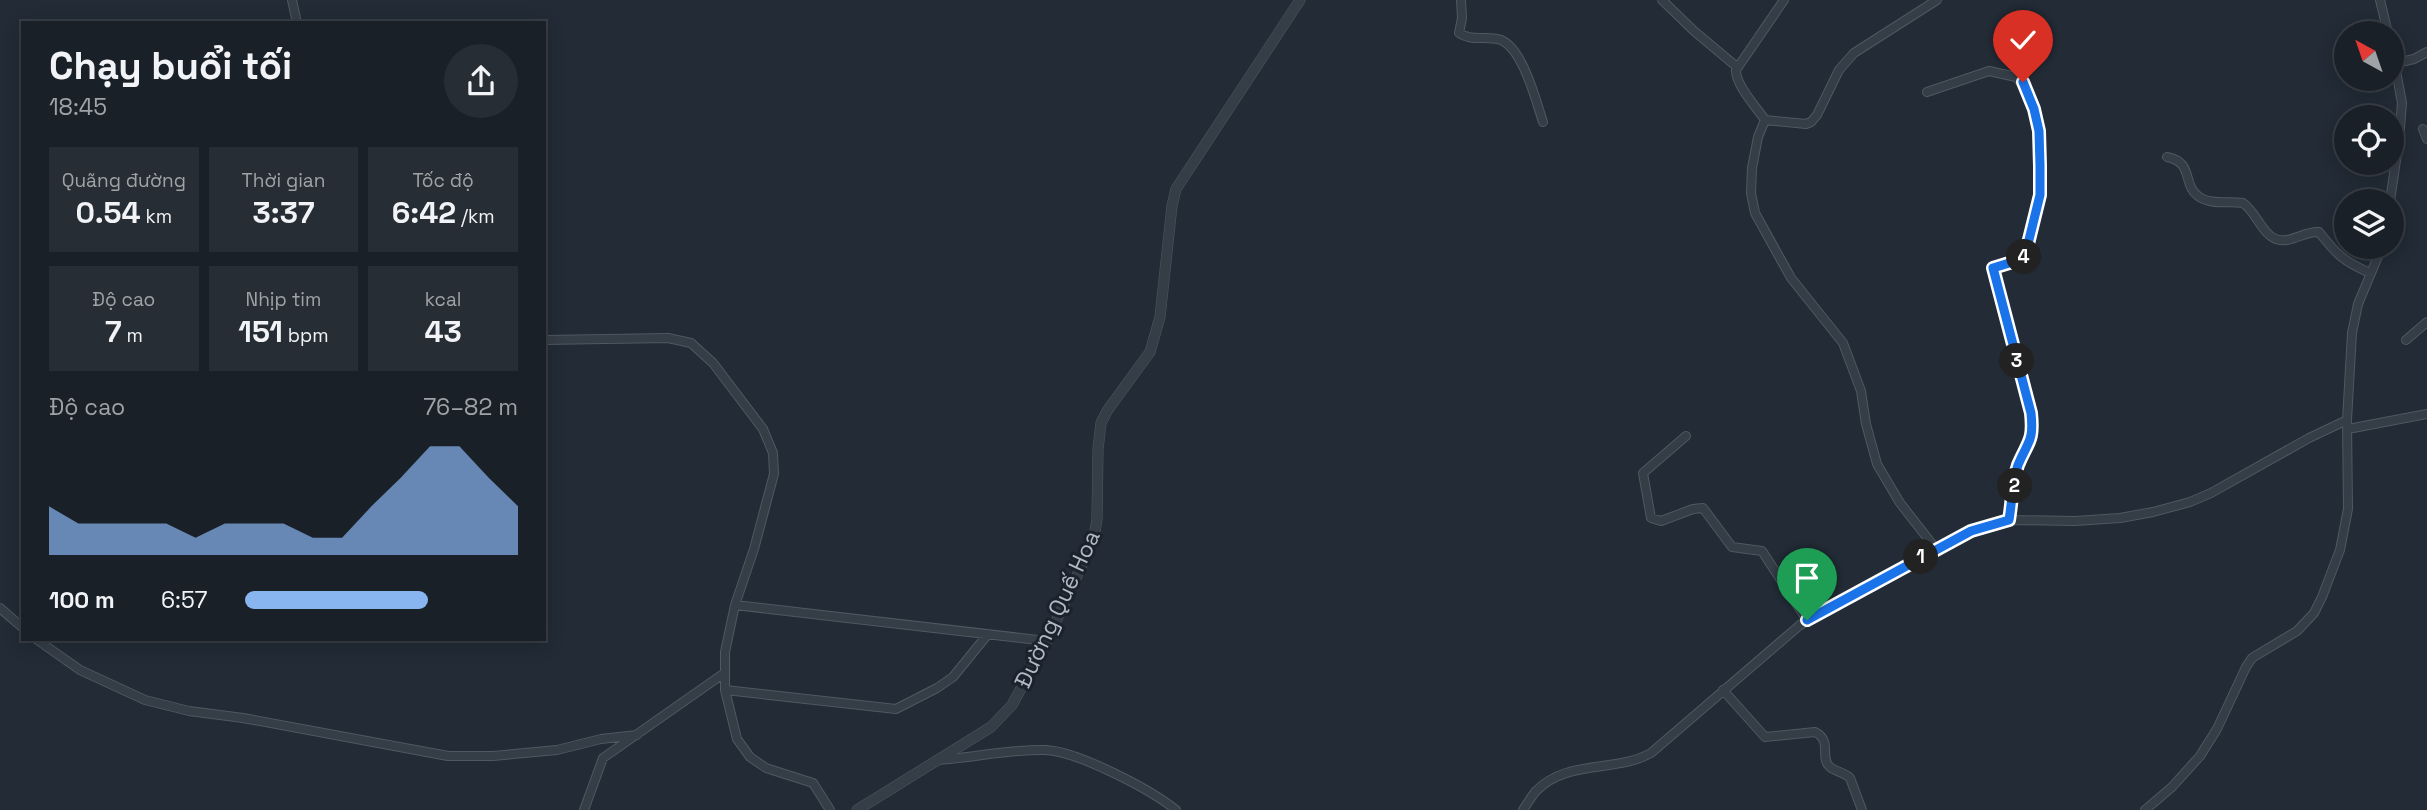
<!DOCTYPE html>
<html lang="vi">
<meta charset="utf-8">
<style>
:root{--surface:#1a2028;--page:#272d34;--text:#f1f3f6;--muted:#9fa3a8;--line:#383e45;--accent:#88b5f0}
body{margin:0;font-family:"Space Grotesk",sans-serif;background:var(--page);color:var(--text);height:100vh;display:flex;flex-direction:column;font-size:26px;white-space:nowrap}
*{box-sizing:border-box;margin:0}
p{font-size:23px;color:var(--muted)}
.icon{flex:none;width:38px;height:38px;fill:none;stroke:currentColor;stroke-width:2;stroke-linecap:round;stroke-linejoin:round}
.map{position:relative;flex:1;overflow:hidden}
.side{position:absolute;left:21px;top:21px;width:525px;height:620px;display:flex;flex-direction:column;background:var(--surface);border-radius:0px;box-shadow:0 4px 18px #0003,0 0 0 2px var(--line)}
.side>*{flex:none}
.needle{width:46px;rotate:320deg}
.fabs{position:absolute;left:2334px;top:21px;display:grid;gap:14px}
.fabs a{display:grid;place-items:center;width:70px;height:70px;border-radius:50%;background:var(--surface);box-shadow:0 4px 18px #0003,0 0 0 2px var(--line);font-size:35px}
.pin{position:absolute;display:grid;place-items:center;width:60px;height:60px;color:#fff;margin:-72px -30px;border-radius:50% 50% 50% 0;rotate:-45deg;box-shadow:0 0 7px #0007}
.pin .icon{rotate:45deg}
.km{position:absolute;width:35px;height:35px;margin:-18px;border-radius:50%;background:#222;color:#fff;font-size:19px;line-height:35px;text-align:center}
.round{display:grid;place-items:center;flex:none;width:74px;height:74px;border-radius:37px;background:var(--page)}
.summary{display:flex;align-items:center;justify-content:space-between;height:119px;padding:0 28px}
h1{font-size:38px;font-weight:700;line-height:52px}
.stats{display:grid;grid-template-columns:repeat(3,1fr);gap:10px;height:119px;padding:7px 28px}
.stats div{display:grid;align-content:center;border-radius:0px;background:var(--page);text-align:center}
.stats b{font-size:30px;font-weight:700}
.stats small{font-size:19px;font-weight:400}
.stats p{font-size:19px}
.chart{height:196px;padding:14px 28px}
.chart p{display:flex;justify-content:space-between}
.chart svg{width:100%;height:126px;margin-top:7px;fill:var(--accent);opacity:.7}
ul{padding:0 28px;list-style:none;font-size:23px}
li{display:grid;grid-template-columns:112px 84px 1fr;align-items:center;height:52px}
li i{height:18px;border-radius:9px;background:var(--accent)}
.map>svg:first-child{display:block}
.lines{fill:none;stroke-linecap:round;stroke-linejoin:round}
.minor-casing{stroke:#505862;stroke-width:10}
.tertiary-casing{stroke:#505862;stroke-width:11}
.minor{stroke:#353d47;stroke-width:8}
.tertiary{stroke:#353d47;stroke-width:10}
.route-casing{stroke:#fff;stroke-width:14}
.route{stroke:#1a73e8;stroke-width:9}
.labels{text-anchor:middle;stroke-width:6;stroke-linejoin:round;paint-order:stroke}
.street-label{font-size:23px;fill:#b0b8c3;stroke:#1b222c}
</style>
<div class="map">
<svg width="2427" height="810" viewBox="0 0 2427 810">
<rect width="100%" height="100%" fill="#222b36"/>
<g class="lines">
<defs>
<path id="minor" d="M292,0L297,23
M1461,0L1462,18L1459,33C1472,42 1487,35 1501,40C1523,49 1536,101 1543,122
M1662,0L1694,31L1737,67
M1784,0L1736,70C1735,84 1757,108 1765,120L1758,137L1752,168L1751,193L1755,213L1791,278L1843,343L1861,391L1866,424L1877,464L1900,503L1936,549
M2380,0L2388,33
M2396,63L2414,59L2427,52
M1927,92L1989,71L2016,77L2027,89L2039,131L2040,195L2025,256L1993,268L2029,408L2032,435L2017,468L2009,520
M1765,120L1806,124L1811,122L1817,115L1839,70L1854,53L1937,0
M2423,129L2427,139
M2167,157C2194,162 2182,184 2198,196C2209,205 2230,201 2243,203C2259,214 2264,244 2287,240C2298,238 2308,231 2319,232C2337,255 2343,261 2370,273
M2390,201L2399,140L2402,103L2392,49
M544,340L668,338L691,343L713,363L763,429L773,453L774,474L754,549L735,605L725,652V690L737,739L750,757L766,768L813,783L830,810
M2406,340L2427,322
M2348,429L2427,414
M1686,436L1643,473L1651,518L1661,521L1693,509L1703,508L1732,547L1762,551L1807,620
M735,605L1047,641
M0,608L23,628
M36,639L80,670L145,700L189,711L243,718L448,756H493L557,750L601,739L637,735
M725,690L896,709L937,688L953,677L988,634
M1723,690L1765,737L1815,732C1833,741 1819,758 1830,767C1836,772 1844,772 1850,778L1862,810
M937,760C971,758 1012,749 1045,750C1077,751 1150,789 1176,810
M584,810L603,758L723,674
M1523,810C1527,804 1531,797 1536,791C1567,759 1615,773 1651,753L1800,625L1971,531L2009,520L2075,521L2120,518L2153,512L2190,502L2211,493L2309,438L2347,420
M2145,810L2172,787L2200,756L2217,729L2246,667L2252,658L2297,631L2314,613L2322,597L2340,550L2348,509L2347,420L2352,333L2358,304L2382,247"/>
<path id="tertiary" d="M857,810L991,727L1012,705L1047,641L1082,565L1095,531L1097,519L1098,449L1101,423L1107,411L1150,352L1160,317L1172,206L1176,189L1300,0"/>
</defs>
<use href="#minor" class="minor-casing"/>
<use href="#tertiary" class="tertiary-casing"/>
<use href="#minor" class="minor"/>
<use href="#tertiary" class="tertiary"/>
</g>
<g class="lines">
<defs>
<path id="route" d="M1807,620L1971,531L2009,520C2012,503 2012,482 2018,465C2028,441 2034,442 2031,413L1993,268L2022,259L2025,256L2040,195V166L2039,131L2034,109L2023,82"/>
</defs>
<use href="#route" class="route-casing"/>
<use href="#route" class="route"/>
</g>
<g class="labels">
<g class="street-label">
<text transform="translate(1057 609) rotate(-65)" y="8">Đường Quế Hoa</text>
</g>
</g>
</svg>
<div class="fabs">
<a><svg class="needle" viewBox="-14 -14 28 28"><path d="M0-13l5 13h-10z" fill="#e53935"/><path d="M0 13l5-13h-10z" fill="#9fa3a8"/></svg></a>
<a><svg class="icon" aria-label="locate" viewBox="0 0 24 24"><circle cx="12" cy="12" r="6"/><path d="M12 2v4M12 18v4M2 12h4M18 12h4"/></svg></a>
<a><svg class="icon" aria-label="layers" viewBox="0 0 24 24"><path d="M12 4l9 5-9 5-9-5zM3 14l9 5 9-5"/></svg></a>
</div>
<div class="pin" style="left:1807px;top:620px;background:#1e9e55"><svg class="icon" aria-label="arrive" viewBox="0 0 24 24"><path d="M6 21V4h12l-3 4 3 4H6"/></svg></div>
<div class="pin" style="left:2023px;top:82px;background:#d93025"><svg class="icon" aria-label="check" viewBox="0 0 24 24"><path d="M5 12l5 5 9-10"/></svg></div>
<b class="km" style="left:1921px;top:557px">1</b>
<b class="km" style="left:2015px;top:486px">2</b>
<b class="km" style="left:2017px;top:361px">3</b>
<b class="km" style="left:2024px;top:257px">4</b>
<section class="side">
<div class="summary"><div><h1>Chạy buổi tối</h1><p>18:45</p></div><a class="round"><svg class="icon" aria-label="share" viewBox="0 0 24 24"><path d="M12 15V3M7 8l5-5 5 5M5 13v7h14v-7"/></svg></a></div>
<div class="stats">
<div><p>Quãng đường</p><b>0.54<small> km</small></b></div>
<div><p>Thời gian</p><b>3:37</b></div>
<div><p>Tốc độ</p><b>6:42<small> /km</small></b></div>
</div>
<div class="stats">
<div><p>Độ cao</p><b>7<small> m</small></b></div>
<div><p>Nhịp tim</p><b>151<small> bpm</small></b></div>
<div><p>kcal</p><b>43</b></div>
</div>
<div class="chart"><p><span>Độ cao</span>76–82 m</p>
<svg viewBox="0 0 160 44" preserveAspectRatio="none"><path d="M0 44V27L10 33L20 33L30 33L40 33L50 38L60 33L70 33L80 33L90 38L100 38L110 27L120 17L130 6L140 6L150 17L160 27V44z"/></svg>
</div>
<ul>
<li><b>100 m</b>6:57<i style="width:67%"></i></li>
</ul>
</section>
</div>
